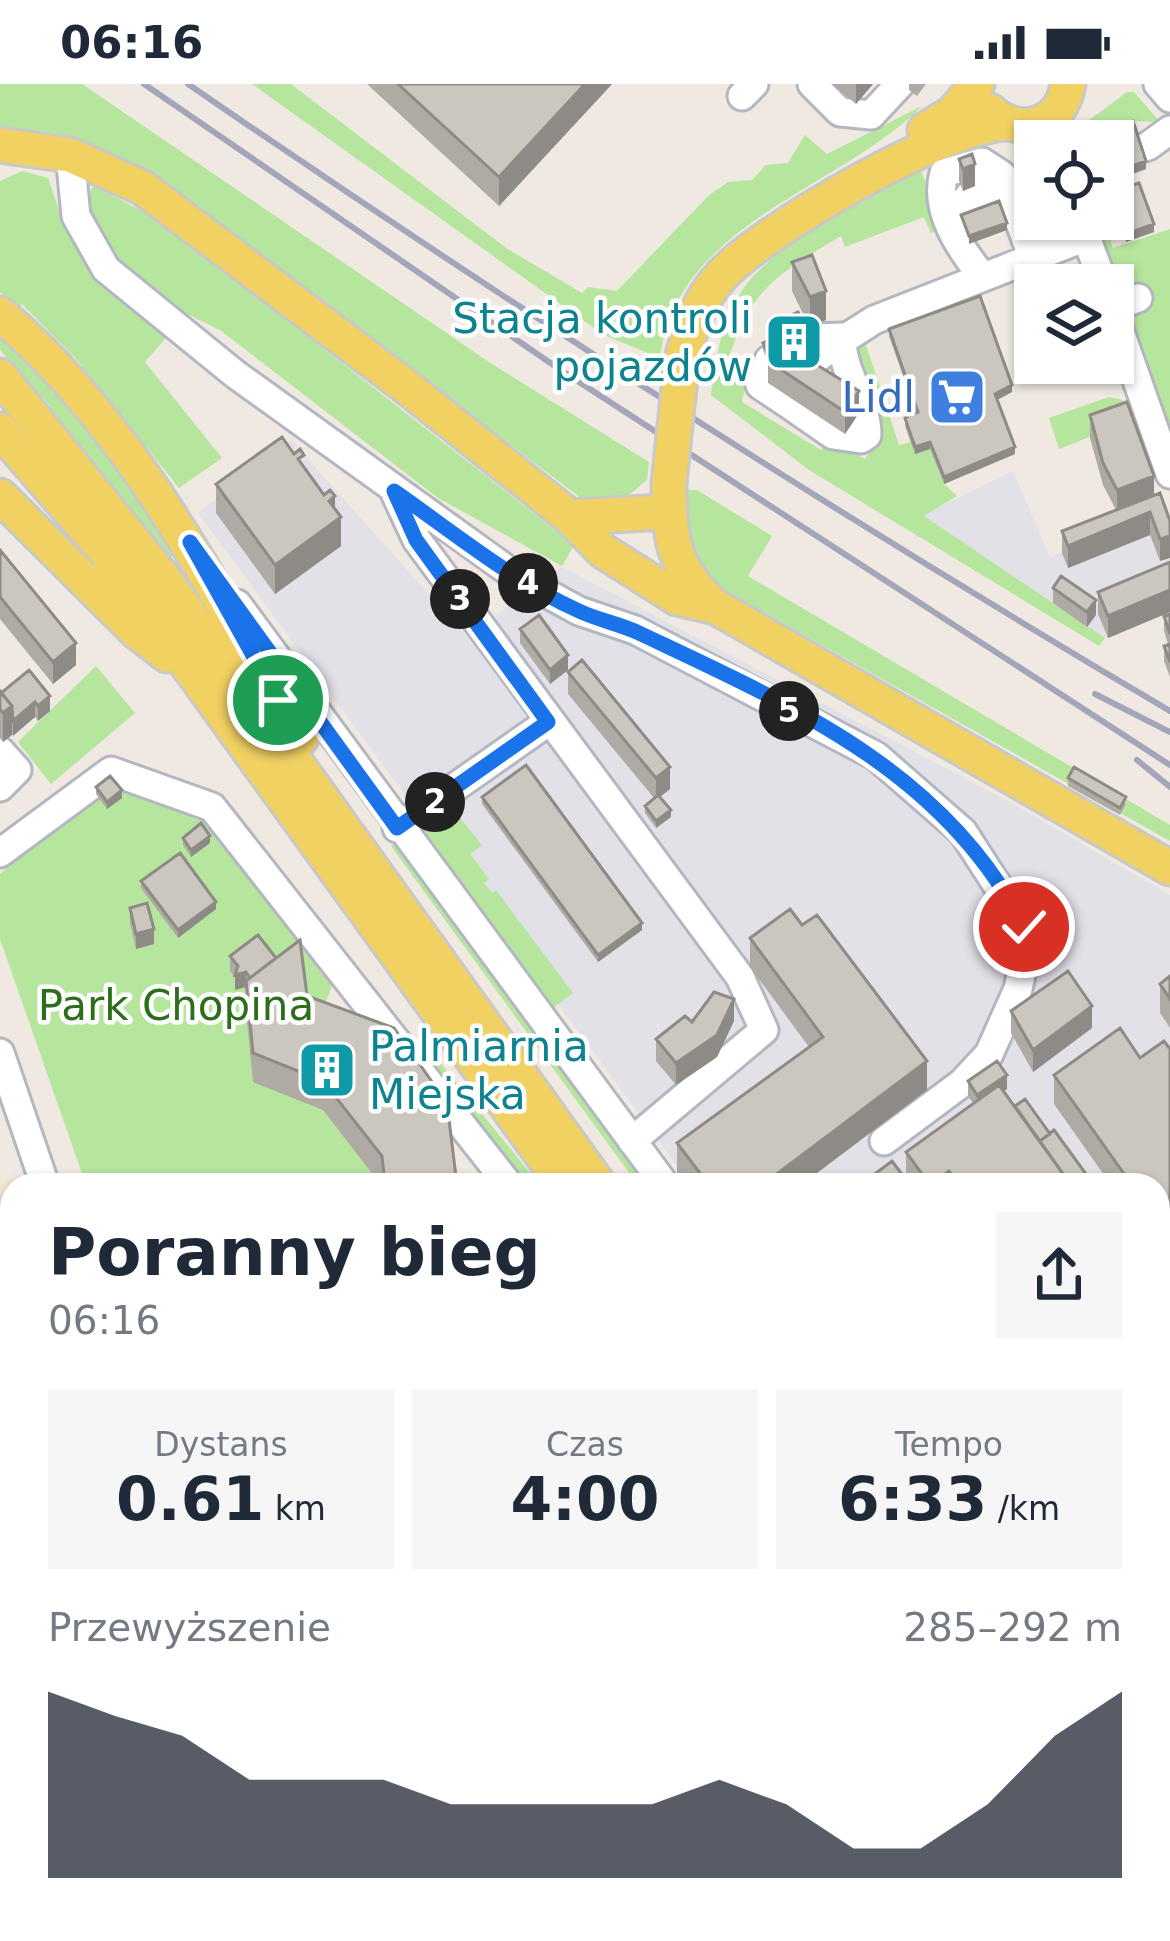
<!DOCTYPE html>
<html lang="pl">
<meta charset="utf-8">
<style>
:root{--surface:#fff;--page:#f6f6f7;--text:#1f2937;--muted:#747a83;--accent:#111827}
body{margin:0;font-family:"DejaVu Sans",sans-serif;background:var(--page);color:var(--text);height:100vh;display:flex;flex-direction:column;font-size:45px;white-space:nowrap}
*{box-sizing:border-box;margin:0}
p{font-size:39px;color:var(--muted)}
.icon{flex:none;width:66px;height:66px;fill:none;stroke:currentColor;stroke-width:2;stroke-linecap:round;stroke-linejoin:round}
.map{position:relative;flex:1;overflow:hidden}
.panel{position:absolute;left:0px;top:1089px;width:1170px;height:768px;display:flex;flex-direction:column;background:var(--surface);border-radius:36px 36px 0 0;box-shadow:0 3px 9px #0004}
.panel>*{flex:none}
.tools{position:absolute;left:1014px;top:36px;display:grid;gap:24px}
.tools a{display:grid;place-items:center;width:120px;height:120px;border-radius:0px;background:var(--surface);box-shadow:0 3px 9px #0004;font-size:60px}
.pin{position:absolute;display:grid;place-items:center;width:102px;height:102px;color:#fff;margin:-51px;border:6px solid #fff;border-radius:50%;box-shadow:0 3px 12px #0007}
.km{position:absolute;width:60px;height:60px;margin:-30px;border-radius:50%;background:#222;color:#fff;font-size:33px;line-height:60px;text-align:center}
.round{display:grid;place-items:center;flex:none;width:126px;height:126px;border-radius:0px;background:var(--page)}
.summary{display:flex;align-items:center;justify-content:space-between;height:204px;padding:0 48px}
h1{font-size:66px;font-weight:700;line-height:90px}
.metrics{display:grid;grid-template-columns:repeat(3,1fr);gap:18px;height:204px;padding:12px 48px}
.metrics div{display:grid;align-content:center;border-radius:0px;background:var(--page);text-align:center}
.metrics b{font-size:60px;font-weight:700}
.metrics small{font-size:33px;font-weight:400}
.metrics p{font-size:33px}
.chart{height:336px;padding:24px 48px}
.chart p{display:flex;justify-content:space-between}
.chart svg{width:100%;height:216px;margin-top:12px;fill:var(--accent);opacity:.7}
.status{display:flex;justify-content:space-between;align-items:center;height:84px;padding:0 60px;background:var(--surface);direction:ltr}
.status svg{height:33px;fill:currentColor}
.map>svg:first-child{display:block}
.industrial{fill:#e3e1e8}
.education{fill:#f0e6d1}
.green{fill:#b6e59e}
.lines{fill:none;stroke-linecap:round;stroke-linejoin:round}
.major-tunnel{stroke:#c8c4bd;stroke-width:33;stroke-dasharray:33 16;stroke-linecap:butt}
.minor-casing{stroke:#b4b7c1;stroke-width:33}
.major-casing{stroke:#c9c9c9;stroke-width:39}
.minor{stroke:#fff;stroke-width:27}
.major{stroke:#f2d163;stroke-width:33}
.rail{stroke:#a3a6b8;stroke-width:6}
.major-bridge-casing{stroke:#c9c9c9;stroke-width:39;stroke-linecap:butt}
.major-bridge{stroke:#f2d163;stroke-width:33}
.wall{fill:#afaba4}
.shaded-wall{fill:#8e8b86}
.building{fill:#cbc7bf;stroke:#8e8b86;stroke-width:3}
.route-casing{stroke:#fff;stroke-width:24}
.route{stroke:#1a73e8;stroke-width:15}
.labels{text-anchor:middle;stroke-width:9;stroke-linejoin:round;paint-order:stroke}
.culture-label{font-size:42px;fill:#0d838f;stroke:#fff;text-anchor:end}
.shop-label{font-size:42px;fill:#366cbe;stroke:#fff;text-anchor:end}
.park-label{font-size:42px;fill:#2c6e1b;stroke:#fff}
</style>
<div class="status"><b>06:16</b><svg viewBox="0 0 49 12"><path d="M0 12V9h3v3zM5 12V6h3v6zM10 12V3h3v9zM15 12V0h3v12zM26 1h20v11H26zM47 4h2v5h-2z"/></svg></div>
<div class="map">
<svg width="1170" height="1857" viewBox="0 0 1170 1857">
<rect width="100%" height="100%" fill="#efe9e1"/>
<path class="industrial" d="M291,356L467,553L562,483L1001,713L1170,811V1331L1158,1339V1101H691L198,429Z
M1013,387L1050,473L1160,431L1170,459V528L1105,554L923,431Z"/>
<path class="education" d="M0,1095H15L17,1101H12V1362L0,1367Z"/>
<path class="green" d="M0,0H82L489,278L649,378L647,396L621,418H586L164,99L86,60L0,45Z
M252,0H291L506,164L582,209L588,203L617,207L708,112L728,98L752,96L766,81L788,79L805,51L827,70L922,22C840,105 676,139 660,274L604,251Z
M1127,8H1134L1160,38L1130,37L1078,57L1084,40Z
M920,85L945,143L931,149L924,133L845,163L841,152C774,192 749,206 726,283L747,292L742,318L821,366L830,355L865,375L877,357L848,266L859,256L865,258L899,361L911,358L916,370L930,365L944,400L957,412L924,432L1105,554L1099,562L809,386L711,311C716,274 721,237 743,205C775,158 870,115 920,85Z
M22,87L48,94L59,126L66,125L171,248L145,278L222,374L179,404L77,276L22,220L17,224L0,208V97Z
M94,102L161,137L574,461L562,482L438,414L220,246L160,217L111,179L82,122L89,121L87,111Z
M1093,135H1103L1113,164L1170,145V357Z
M0,243L100,351L176,467L169,475H160L49,321L0,266Z
M1109,313L1123,316L1132,336L1059,365L1049,334Z
M683,406H697L772,452L748,492L1170,741V757L715,501C689,472 685,444 683,406Z
M96,582L135,629L51,700L18,658Z
M112,694L197,725L336,890L319,938L451,1045L456,1101H86L0,855V790Z
M442,730H457L482,761L470,770L489,795L484,799L492,809L496,806L573,909L549,927L422,752L425,742Z
M397,757L655,1101H638L391,762Z
M438,976L540,1101H520L430,982Z
M1158,1704L1170,1716V1857H1103L1094,1845H1158Z
M323,1845H476L463,1857H327Z"/>
<g class="lines">
<path class="major-tunnel" d="M1158,1738L1170,1749
M1158,1780L1170,1793
M1158,1837L1170,1848
M1130,1845L1139,1857"/>
<defs>
<path id="minor" d="M812,0L840,28L871,31L900,0
M1158,0L1170,14
M742,12L754,0
M70,71L76,132L106,185L235,290L517,493L579,527L635,546L876,672L963,748L1024,843L1026,867L1018,905L989,970L962,999L884,1057
M1113,74L1148,62L1170,46
M966,136L965,117L975,105L987,110L993,127
M1080,137L1104,201
M983,193C961,166 933,127 944,89L982,78L1002,91L1033,174
M1113,223L1138,214
M1113,228L1170,390
M814,254L842,253C841,288 867,315 867,351L861,355L833,351L784,317C805,274 836,261 874,236L1086,153
M769,276L760,301L784,317
M396,411L417,456L740,893L764,946L632,1057
M237,520L665,1101
M0,667L17,686L0,703
M397,744L548,638
M0,769L111,687L212,723L509,1101
M0,969L45,1101
M1158,1591L1170,1579
M0,1636L12,1624
M1158,1690L1170,1701
M307,1845L312,1857
M1087,1845L1096,1857
M715,1857L730,1845"/>
<path id="major" d="M990,27C1021,55 1062,41 1068,0
M925,46L953,29L977,0
M0,61L70,71L143,104L408,304L570,433L603,467L677,514L716,523
M0,230C135,344 212,505 301,654
M682,275C691,243 698,217 721,192C764,145 946,41 1006,39
M0,292L164,495L599,1101
M0,346L105,467L564,1101
M669,399C668,453 674,487 716,523L1170,784
M0,412L136,547L167,571
M570,433L668,428"/>
</defs>
<use href="#minor" class="minor-casing"/>
<use href="#major" class="major-casing"/>
<use href="#minor" class="minor"/>
<use href="#major" class="major"/>
<path class="rail" d="M144,0L559,285L1170,681
M188,0C509,221 835,429 1170,627
M1095,610L1170,648
M1137,676L1170,703"/>
<defs>
<path id="major-bridge" d="M669,399L682,275"/>
</defs>
<use href="#major-bridge" class="major-bridge-casing"/>
<use href="#major-bridge" class="major-bridge"/>
</g>
<path class="wall" d="M367,0H612L499,122Z
M832,0H873L856,20Z
M909,0H926L917,12L909,6Z
M1107,45L1146,85L1121,94L1113,71V57H1108Z
M959,75L975,102L963,107L959,97Z
M1113,108L1154,148L1126,158L1113,121Z
M792,178L826,236L812,242L818,263L800,271L859,329L845,350L768,299V277L763,266V259L771,255L768,249V242L804,241L808,240L792,207Z
M889,245L1012,308L997,316L1015,370L944,400L930,365L915,370L905,342V334L916,329L889,252Z
M1090,331L1154,411L1170,437L1160,477L1150,451L1068,484L1062,469V447L1116,426L1103,401L1090,354Z
M304,383L335,425L341,462L275,510L216,429V400Z
M0,466L76,581L53,600L0,535Z
M1170,478V528L1108,554L1098,530V508Z
M1053,504L1096,531L1087,543L1053,519Z
M1170,530V593L1164,577V562L1168,560L1164,547V532Z
M520,545L568,586L550,600L520,559Z
M29,586L50,627L38,637L35,633L3,658L0,654V607L1,609Z
M568,588L670,705L660,713L671,733L656,744L645,729V722L654,714L568,610Z
M1068,694L1126,720L1120,731L1068,702Z
M96,703L122,714L107,725L96,710Z
M482,713L642,846L598,878L482,720Z
M183,754L210,759L191,773L183,761Z
M141,797L216,825L178,854L141,804Z
M130,824L154,860L136,865L130,839Z
M750,854L927,1006L801,1101H687L677,1088V1059L809,963L750,883Z
M230,872L307,912L457,1101H381L323,1026L253,998L246,926V903L235,906V893L230,887Z
M1170,892V944L1160,929V900Z
M1011,927L1092,944L1033,988L1011,949Z
M734,937L717,973L676,1001L656,977V955Z
M1170,965V1184L1158,1167V1101H1111L1054,1020V991L1140,974Z
M968,997L1007,1005L1004,1007L1015,1022L1050,1050L1094,1101H860L906,1095V1068L973,1019L968,1012Z
M1170,1606V1649L1165,1644V1615Z
M12,1658V1693L6,1686V1664Z
M581,1845H648V1857H581Z
M769,1845H846V1848L932,1845V1847L920,1857H773L769,1852Z
M1006,1845H1051L1036,1857H1026L1018,1847L1011,1852Z"/>
<path class="shaded-wall" d="M585,0H612L499,122V93Z
M856,0H873L856,20Z
M1146,77V85L1121,94V86Z
M975,80V102L963,107V85Z
M1007,139V146L969,160V152Z
M1154,140V148L1126,158V150Z
M826,207V236L810,242V213Z
M818,255V263L775,282L772,277Z
M1012,301V308L995,317V310Z
M859,307V329L845,350V328Z
M930,358V365L915,370V363Z
M1015,363V370L944,400V393Z
M1154,392V414L1117,428V406Z
M335,412V438L341,433V462L275,510V481L329,417Z
M1150,428V451L1068,484V462Z
M1170,452V474L1160,477V455Z
M1170,506V528L1108,554V532Z
M1096,516V531L1087,543V528Z
M76,559V581L53,600V578Z
M568,571V586L550,600V586Z
M50,612V627L38,637V622Z
M35,618V633L13,652V637Z
M12,622V651L3,658V629Z
M670,683V705L656,716V694Z
M122,706V714L107,725V718Z
M671,726V733L656,744V737Z
M210,752V759L191,773V766Z
M216,818V825L178,854V846Z
M642,839V846L598,878V871Z
M154,845V860L136,865V850Z
M246,888V903L235,906V891Z
M734,915V937L717,973L676,1001V979Z
M1092,922V944L1033,988V966Z
M927,977V1006L801,1101H774V1092Z
M1007,991V1005L977,1026V1011Z
M949,1087V1101H930Z
M1170,1301V1330L1158,1338V1309Z
M1170,1525V1554L1158,1566V1537Z
M9,1549V1564L0,1573V1558Z
M840,1845H846V1857H825Z
M884,1845H932V1847L920,1857H870Z
M1030,1845H1051L1036,1857H1030Z
M648,1846V1857H638V1854Z"/>
<path class="building" d="M398,0H585L499,93Z
M1133,37L1146,77L1121,86L1113,63V57H1111L1107,45Z
M972,70L975,80L963,85L959,75Z
M1139,99L1154,140L1126,150L1113,114V108Z
M999,117L1007,139L969,152L961,131Z
M812,171L826,207L810,213L792,178Z
M980,212L1012,301L995,310L1015,363L944,393L930,358L915,363L905,334L918,328L889,245Z
M798,228L804,241L810,239L818,255L794,267L780,258L770,274L763,259L774,254L768,242Z
M780,258L859,307L845,328L768,277Z
M1127,318L1154,392L1117,406L1103,379L1090,331Z
M282,353L294,370L300,365L304,371L298,375L324,411L330,406L335,412L329,417L341,433L275,481L216,400Z
M1160,409L1170,437V452L1160,455L1150,428L1068,462L1062,447Z
M0,466L76,559L53,578L0,513Z
M1170,478V506L1108,532L1098,508Z
M1061,492L1096,516L1087,528L1053,504Z
M1170,530V550L1164,532Z
M539,531L568,571L550,586L520,545Z
M1170,560V578L1164,562Z
M582,576L670,683L656,694L568,588Z
M29,586L50,612L38,622L35,618L13,637L12,622L1,609Z
M0,607L12,622L3,629L0,625Z
M526,681L642,839L598,871L482,713Z
M1074,683L1126,713L1120,724L1068,694Z
M110,692L122,706L107,718L96,703Z
M658,711L671,726L656,737L645,722Z
M201,739L210,752L191,766L183,754Z
M180,769L216,818L178,846L141,797Z
M147,819L154,845L136,850L130,824Z
M790,825L802,841L817,831L927,977L774,1092L780,1101H709L677,1059L823,953L750,854Z
M258,851L276,874L250,894L246,888L235,891L238,882L230,872Z
M300,856L307,912L394,944L447,1019L457,1101H385L382,1072L323,997L253,969L246,897Z
M1068,887L1092,922L1033,966L1011,927Z
M1170,892V915L1160,900Z
M714,908L734,915L717,951L676,979L656,955L685,932L692,938Z
M1120,944L1140,974L1164,957L1170,965V1155L1158,1138V1101H1132L1054,991Z
M997,977L1007,991L977,1011L968,997Z
M999,1001L1071,1101H959L949,1087L930,1101L906,1068Z
M1025,1015L1050,1050L1040,1057L1015,1022Z
M1054,1046L1094,1101H1071L1040,1057Z
M892,1077L910,1101H860Z
M1158,1191L1170,1208V1301L1158,1309Z
M1158,1379L1166,1387L1170,1383V1525L1158,1537Z
M0,1527L12,1539V1552L9,1549L0,1558Z
M589,1845H648V1846L638,1854L641,1857H599Z
M781,1845H840L825,1857H790Z
M850,1845H884L870,1857H835Z
M951,1845H978L975,1847L983,1857H951L945,1850Z
M278,1850L280,1857H261L260,1855Z
M929,1852L937,1853L940,1857H923Z"/>
<g class="lines">
<defs>
<path id="route" d="M278,616L190,458L397,744L548,638L416,456L394,407C453,448 512,497 579,527C598,536 620,540 639,549C789,620 946,687 1024,843"/>
</defs>
<use href="#route" class="route-casing"/>
<use href="#route" class="route"/>
</g>
<defs>
<symbol id="building-square" viewBox="-11 -11 22 22"><rect x="-9" y="-9" width="18" height="18" rx="4" fill="#0f9aa8" stroke="#fff"/><path d="M-4-6H4V6H1V3H-1V6H-4ZM-2.5-4.3h1.7v1.8h-1.7ZM.8-4.3h1.7v1.8H.8ZM-2.5-1h1.7V.8h-1.7ZM.8-1h1.7V.8H.8Z" fill="#fff"/></symbol>
<symbol id="supermarket-square" viewBox="-11 -11 22 22"><rect x="-9" y="-9" width="18" height="18" rx="4" fill="#3f7fe0" stroke="#fff"/><path d="M-6-5.5h2.5l.6 2H6L4.5 2H-2.5L-4.4-4H-6ZM-1.5 3.2a1.3 1.3 0 1 0 .1 0ZM3 3.2a1.3 1.3 0 1 0 .1 0Z" fill="#fff"/></symbol>
</defs>
<g fill-rule="evenodd">
<use href="#building-square" x="761" y="225" width="66" height="66"/>
<use href="#supermarket-square" x="924" y="280" width="66" height="66"/>
<use href="#building-square" x="294" y="953" width="66" height="66"/>
</g>
<g class="labels">
<g class="culture-label">
<text x="752" y="249">Stacja kontroli<tspan x="752" dy="48">pojazdów</tspan></text>
<text x="369" y="977" text-anchor="start">Palmiarnia<tspan x="369" dy="48">Miejska</tspan></text>
</g>
<g class="shop-label">
<text x="915" y="328">Lidl</text>
</g>
<g class="park-label">
<text x="176" y="936">Park Chopina</text>
</g>
</g>
</svg>
<div class="tools">
<a><svg class="icon" aria-label="locate" viewBox="0 0 24 24"><circle cx="12" cy="12" r="6"/><path d="M12 2v4M12 18v4M2 12h4M18 12h4"/></svg></a>
<a><svg class="icon" aria-label="layers" viewBox="0 0 24 24"><path d="M12 4l9 5-9 5-9-5zM3 14l9 5 9-5"/></svg></a>
</div>
<div class="pin" style="left:278px;top:616px;background:#1e9e55"><svg class="icon" aria-label="arrive" viewBox="0 0 24 24"><path d="M6 21V4h12l-3 4 3 4H6"/></svg></div>
<div class="pin" style="left:1024px;top:843px;background:#d93025"><svg class="icon" aria-label="check" viewBox="0 0 24 24"><path d="M5 12l5 5 9-10"/></svg></div>
<b class="km" style="left:435px;top:718px">2</b>
<b class="km" style="left:460px;top:515px">3</b>
<b class="km" style="left:528px;top:499px">4</b>
<b class="km" style="left:789px;top:627px">5</b>
<section class="panel">
<div class="summary"><div><h1>Poranny bieg</h1><p>06:16</p></div><a class="round"><svg class="icon" aria-label="share" viewBox="0 0 24 24"><path d="M12 15V3M7 8l5-5 5 5M5 13v7h14v-7"/></svg></a></div>
<div class="metrics">
<div><p>Dystans</p><b>0.61<small> km</small></b></div>
<div><p>Czas</p><b>4:00</b></div>
<div><p>Tempo</p><b>6:33<small> /km</small></b></div>
</div>
<div class="chart"><p><span>Przewyższenie</span>285–292 m</p>
<svg viewBox="0 0 160 44" preserveAspectRatio="none"><path d="M0 44V6L10 11L20 15L30 24L40 24L50 24L60 29L70 29L80 29L90 29L100 24L110 29L120 38L130 38L140 29L150 15L160 6V44z"/></svg>
</div>
</section>
</div>
